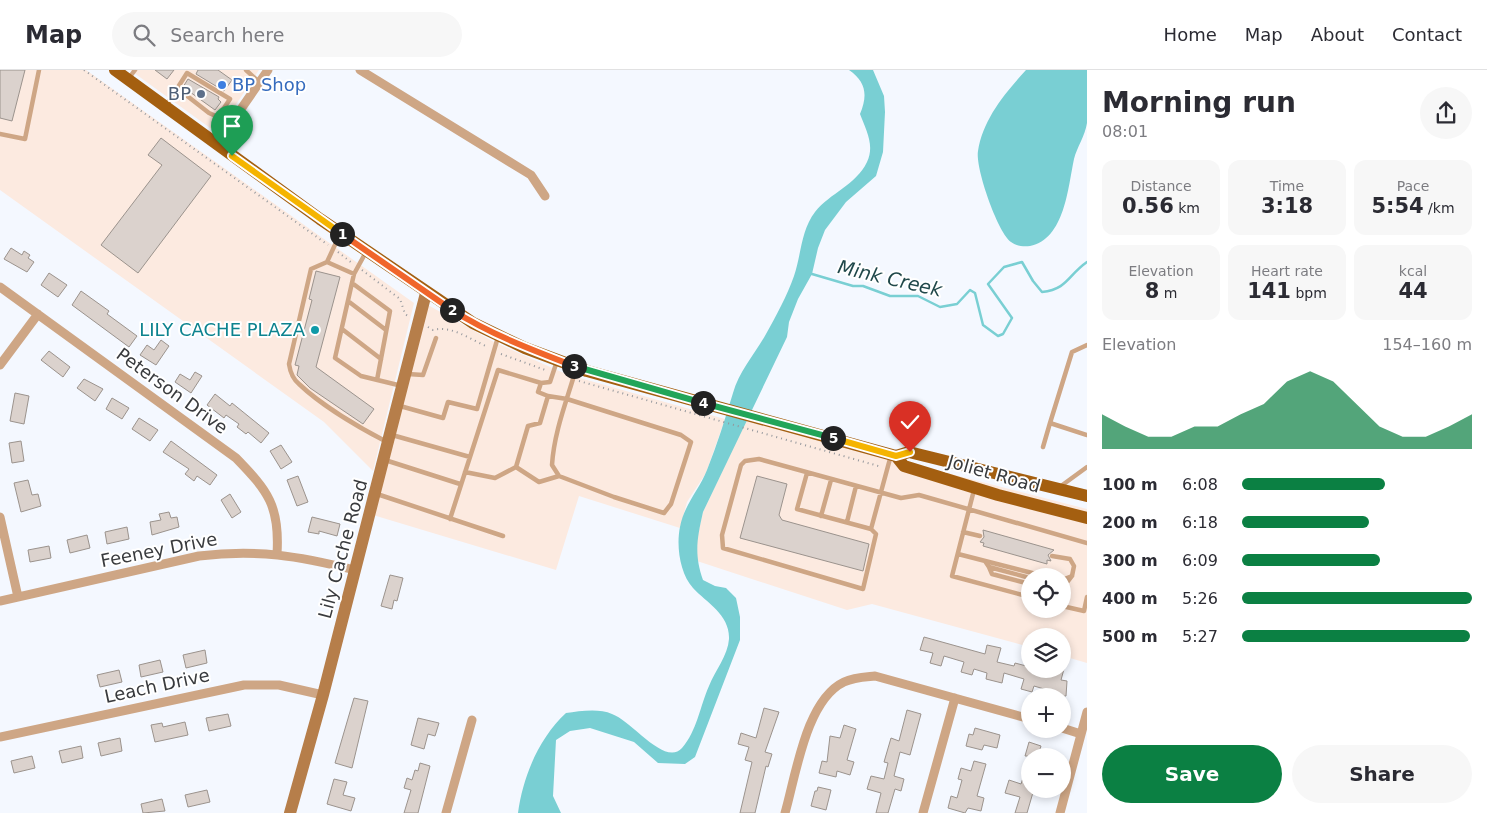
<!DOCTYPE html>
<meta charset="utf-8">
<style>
:root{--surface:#fff;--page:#f7f7f7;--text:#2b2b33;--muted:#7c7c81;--line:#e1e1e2;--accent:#0b8043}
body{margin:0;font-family:"DejaVu Sans",sans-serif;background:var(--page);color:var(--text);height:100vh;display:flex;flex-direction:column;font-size:19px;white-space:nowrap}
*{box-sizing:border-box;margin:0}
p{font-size:16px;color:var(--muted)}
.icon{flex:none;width:28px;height:28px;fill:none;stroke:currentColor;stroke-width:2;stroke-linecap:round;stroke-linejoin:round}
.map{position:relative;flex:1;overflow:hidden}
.side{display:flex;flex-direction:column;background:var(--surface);width:400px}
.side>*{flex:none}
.fabs{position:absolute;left:1021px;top:498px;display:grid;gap:10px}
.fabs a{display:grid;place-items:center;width:50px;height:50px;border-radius:50%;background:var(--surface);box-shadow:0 2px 8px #0003;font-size:25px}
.pin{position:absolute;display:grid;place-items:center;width:42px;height:42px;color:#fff;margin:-51px -21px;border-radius:50% 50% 50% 0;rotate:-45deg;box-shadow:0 0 5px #0007}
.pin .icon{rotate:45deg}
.km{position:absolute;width:25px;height:25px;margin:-12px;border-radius:50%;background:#222;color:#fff;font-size:14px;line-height:25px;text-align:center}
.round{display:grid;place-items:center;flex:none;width:52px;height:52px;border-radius:26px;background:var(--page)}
.summary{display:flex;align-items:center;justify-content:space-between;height:85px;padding:0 15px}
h1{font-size:28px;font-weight:600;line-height:38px}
.stats{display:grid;grid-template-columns:repeat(3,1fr);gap:8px;height:85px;padding:5px 15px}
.stats div{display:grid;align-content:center;border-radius:12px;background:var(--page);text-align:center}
.stats b{font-size:21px;font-weight:600}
.stats small{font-size:14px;font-weight:400}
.stats p{font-size:14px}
.chart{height:140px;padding:10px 15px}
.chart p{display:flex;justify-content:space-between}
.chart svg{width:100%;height:90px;margin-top:5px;fill:var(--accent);opacity:.7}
.action{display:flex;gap:10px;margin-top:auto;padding:10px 15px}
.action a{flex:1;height:58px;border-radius:30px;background:var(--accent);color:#fff;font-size:20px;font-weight:600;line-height:58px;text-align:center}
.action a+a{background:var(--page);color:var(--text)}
ul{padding:0 15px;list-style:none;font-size:16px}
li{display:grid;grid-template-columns:80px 60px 1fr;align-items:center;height:38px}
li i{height:12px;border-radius:6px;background:var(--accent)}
header{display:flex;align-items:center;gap:30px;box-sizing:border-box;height:70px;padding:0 25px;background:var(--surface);border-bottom:1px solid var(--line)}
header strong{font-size:24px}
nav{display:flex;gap:28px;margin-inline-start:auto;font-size:18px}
.search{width:350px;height:45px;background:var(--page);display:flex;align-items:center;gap:12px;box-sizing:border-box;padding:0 18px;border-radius:28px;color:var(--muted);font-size:19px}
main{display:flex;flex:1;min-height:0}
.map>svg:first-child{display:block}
.commercial{fill:#fceae0;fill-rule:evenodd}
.water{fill:#79cfd3}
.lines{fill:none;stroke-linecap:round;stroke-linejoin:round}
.stream{stroke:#79cfd3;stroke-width:2.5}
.building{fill:#dbd2cd;stroke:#9b938d}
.path{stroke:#94979c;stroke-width:2;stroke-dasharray:1 4;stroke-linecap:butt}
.lane{stroke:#cea685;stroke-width:4.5}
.street{stroke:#cea685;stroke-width:9}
.secondary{stroke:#b67e4a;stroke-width:12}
.primary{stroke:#a45f10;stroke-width:12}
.split-1-casing{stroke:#fff;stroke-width:10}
.split-2-casing{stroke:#fff;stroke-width:10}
.split-3-casing{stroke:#fff;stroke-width:10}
.split-4-casing{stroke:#fff;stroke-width:10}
.split-5-casing{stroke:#fff;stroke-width:10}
.split-6-casing{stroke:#fff;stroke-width:10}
.split-1{stroke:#f5b400;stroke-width:6}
.split-2{stroke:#f0652b;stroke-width:6}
.split-3{stroke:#f0652b;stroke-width:6}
.split-4{stroke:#22a559;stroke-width:6}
.split-5{stroke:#22a559;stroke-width:6}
.split-6{stroke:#f5b400;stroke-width:6}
.shop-dot{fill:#3f7fe0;stroke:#fff;stroke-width:2}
.service-dot{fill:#5c6f8a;stroke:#fff;stroke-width:2}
.culture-dot{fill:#0f9aa8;stroke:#fff;stroke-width:2}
.labels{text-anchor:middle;stroke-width:4;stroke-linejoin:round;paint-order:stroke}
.shop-label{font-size:18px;fill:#366cbe;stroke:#fff;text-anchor:start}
.service-label{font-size:18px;fill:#4e5e75;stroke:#fff;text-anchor:end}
.culture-label{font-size:18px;fill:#0d838f;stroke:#fff;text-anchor:end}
.street-label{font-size:18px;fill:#393b3e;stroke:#fff}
.water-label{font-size:19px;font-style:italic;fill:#20484a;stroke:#fff}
</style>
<header>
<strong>Map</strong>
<div class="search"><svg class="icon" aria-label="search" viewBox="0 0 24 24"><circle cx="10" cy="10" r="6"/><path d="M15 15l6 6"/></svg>Search here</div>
<nav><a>Home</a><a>Map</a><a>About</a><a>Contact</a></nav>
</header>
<main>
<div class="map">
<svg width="1087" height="743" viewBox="0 0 1087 743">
<rect width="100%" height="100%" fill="#f4f8ff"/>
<path class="commercial" d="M0,0H86L414,233L373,401L324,352L0,120Z
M130,0H259L217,63Z
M428,235L494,272L566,304L725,349L706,403L687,432L680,458L579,426L556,500L373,445Z
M746,351L1087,439V593L1063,586L1062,566H1030V577L872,534L847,540L697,491L696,473L703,442ZM1030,506H1062V539H1030Z"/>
<path class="water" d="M849,0H873L884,26L885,42L883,82L876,106L846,132L825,160L818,178L812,204L798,229L789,252L787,267L703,442C697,469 694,484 703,510L715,516L726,518L736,528L740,547V570L695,687L685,694L658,693L634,672L590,658L570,661L556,670L553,726L561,743H518C523,706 539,668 566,643C580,641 599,638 612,644C632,651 665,697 682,678C697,661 700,636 709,616C715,601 728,585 729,569C730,545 707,533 693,518C680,504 676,476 680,457C684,435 699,420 707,400C717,375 725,349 733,323C739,301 755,284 766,264C776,246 787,226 794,206C801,186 801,160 815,142C830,123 856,115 867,92C875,75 866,60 860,44C868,25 866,12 849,0Z
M1026,0H1087C1087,17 1087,37 1087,53C1085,66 1077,77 1074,89C1068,117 1065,169 1030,176C1024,177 1016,176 1011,172C998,163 975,98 978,81C983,49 1005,23 1026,0Z"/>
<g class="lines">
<path class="stream" d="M812,204L853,216H863L890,226H918L940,237L957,234L970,220L975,223L983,255L998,266L1003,264L1012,248L988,214L1004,197L1022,192L1033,211L1042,222C1068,219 1068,205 1087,192"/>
</g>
<path class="building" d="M0,0H25L12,51L0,48Z
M155,0H174L167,9Z
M198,0H218L232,10L224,21L196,4Z
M188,9L219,27L218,29L221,32L215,40L183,17Z
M161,68L211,106L138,203L101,175L162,95L148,85Z
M11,178L22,185L24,181L30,185L28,188L34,192L27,202L4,189Z
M316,201L340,207L316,297L374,339L363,354L310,318L297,305L299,296L295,295L312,230L309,229Z
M49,203L67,215L58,227L41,215Z
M81,221L109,241L107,244L137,266L129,277L72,235Z
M161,270L169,276L156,295L140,285L147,275L154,280Z
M49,281L70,297L63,307L41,290Z
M195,302L202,306L191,323L175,312L180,304L190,310Z
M84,309L103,319L95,331L77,318Z
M15,323L29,326L24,354L10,351Z
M215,324L230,336L232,333L269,363L261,373L248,362L246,364L237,357L239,354L226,345L224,348L207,335Z
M112,328L129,338L122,349L106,339Z
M139,348L158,360L150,371L132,359Z
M21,371L24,391L12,393L9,373Z
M171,371L217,405L210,415L197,406L194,411L185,404L189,399L163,382Z
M281,375L292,392L281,399L270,381Z
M298,406L308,432L297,436L287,410Z
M757,406L787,414L779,445L782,450L869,474L863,501L740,468Z
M28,410L32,425L38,424L41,436L21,442L14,413Z
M230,424L241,442L232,448L221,430Z
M169,442L171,448L177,447L179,457L152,465L150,452L161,450L159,444Z
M312,447L340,454L337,466L319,461V464L308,462Z
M127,457L129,469L107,474L105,462Z
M983,460L1054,480L1048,485L1051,491L1047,490V494L983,476L984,473L980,472L984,467Z
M87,465L90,478L70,483L67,470Z
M49,476L51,488L30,492L28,480Z
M390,505L403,508L397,531L394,530L392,539L381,536Z
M924,567L985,584L987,575L1001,578L997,592L1014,596L1015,593L1030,597V599L1049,602L1050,599H1064L1061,610L1067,611L1066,626H1050L1051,621L1034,616L1032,622L1021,619L1024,609L1004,603L1002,613L986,609L987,603L974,599L972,605L961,602L964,592L944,586L941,596L930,593L933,583L920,580Z
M205,580L207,593L186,598L183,585Z
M160,590L163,602L141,607L139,595Z
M119,600L122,612L100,617L97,605Z
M354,628L368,631L352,698L335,693Z
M764,638L779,642L765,682L772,684L768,697L766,696L755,743H740L752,692L745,690L749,677L738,674L741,663L756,668Z
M907,640L921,644L910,685L900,682L894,706L904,709L901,721L895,719L888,743H876L881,723L867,719L871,706L884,709L888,693L884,692L891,668L899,671Z
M228,644L231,656L209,661L206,648Z
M418,648L439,653L435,666L428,664L424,679L411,675Z
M185,652L188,665L155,672L151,655L162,653L163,657Z
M844,655L856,659L847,690L854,692L850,705L837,701L836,707L819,703L822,691L827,692L830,666L840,668Z
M975,658L1000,665L997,678L984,675L982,680L966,676L969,664L973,665Z
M120,668L122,681L101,686L98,673Z
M1029,672L1041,676L1038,686H1025Z
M81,676L83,688L62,693L59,681Z
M32,686L35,698L14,703L11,691Z
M974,691L986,694L977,726L984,728L981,741L968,738L965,743L948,738L951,726L957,728L962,710L958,709L961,698L971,701Z
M420,693L430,696L418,743H404L411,720L404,718L407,708L412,710L415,700L418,701Z
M1023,708L1030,710V719H1034L1027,743H1015L1020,727L1005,723L1009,710L1021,714Z
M334,709L347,712L343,725L355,728L351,741L327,734Z
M818,717L831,720L826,740L811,736L815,721H817Z
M207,720L210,732L188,737L185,725Z
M162,729L165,741L143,743L141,734Z"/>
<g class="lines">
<path class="path" d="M84,0L328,175
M338,182L352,193
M362,200L400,229L405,244L408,246
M428,257L433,260C452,255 471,270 488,277
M501,284L548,301
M579,311L882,397"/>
<path class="lane" d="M246,0L259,12
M129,8L135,0
M166,36L187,3L230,29L218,47L209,43L177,18
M223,39L235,47
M0,64L25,69L39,0
M340,164L327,192L311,199L289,294C290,301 293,309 299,314C321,335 360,358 387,372
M366,182L354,204L335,288L361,306L402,316
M327,192L354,204
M352,213L390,241L377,310
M348,231L386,260
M342,259L381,289
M408,304L423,305L436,268
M541,313L550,312L557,291
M548,326L567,329L681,365L691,372L671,434L664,443L614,427L559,406L552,395C554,362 567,330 576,299
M400,336L443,348L448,332L477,339L498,267
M1050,353L1072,282L1087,275
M392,365L470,387L450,449
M1043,377L1050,353L1087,365
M385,390L460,414
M516,397L539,412L559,406
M465,402L495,408L516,397L528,356L540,353L548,326L538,322L541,313L498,300L470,387
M807,403L797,439L871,459L876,464L863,519L723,478L722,465L741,395L745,391L759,389L901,428L919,425L1087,473
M1061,416L1087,397
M974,420L952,506L1030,527
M377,424L503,466
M821,446L831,410
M847,452L856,416
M871,459L891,385
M963,462L980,466
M958,484L1044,506
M1052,486L1070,489L1074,496L1072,506L1062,510
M985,491L989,497L1030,508
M989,497L992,504L1030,514
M1062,519L1072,506
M1062,536L1084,541L1087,527"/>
<path class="street" d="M360,0L531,105L545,126
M216,75L268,0
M0,217L236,388C268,421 280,436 277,484
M0,295L38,244
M0,447L18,527
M0,531L199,486C258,479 298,486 355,500
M1062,658L1081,664
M0,667L244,615H279L323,625
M446,743L472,650
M785,743C796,705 806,630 844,612C854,607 864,607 875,606L1030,649
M923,743L955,628
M1060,743L1087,642"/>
<path class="secondary" d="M290,743L323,625L426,223"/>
<path class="primary" d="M115,0L320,149L473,253L525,278L587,301L896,386L909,382L1087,426
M896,386L904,396L998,425L1087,448"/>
</g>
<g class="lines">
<defs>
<path id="split-1" d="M232,86L342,164"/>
<path id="split-2" d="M342,164L452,240"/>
<path id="split-3" d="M452,240C490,264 532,280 574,296"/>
<path id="split-4" d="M574,296L703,333"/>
<path id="split-5" d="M703,333L833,368"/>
<path id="split-6" d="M833,368L896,386L910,382"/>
</defs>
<use href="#split-1" class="split-1-casing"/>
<use href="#split-2" class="split-2-casing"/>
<use href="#split-3" class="split-3-casing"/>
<use href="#split-4" class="split-4-casing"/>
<use href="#split-5" class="split-5-casing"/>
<use href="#split-6" class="split-6-casing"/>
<use href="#split-1" class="split-1"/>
<use href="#split-2" class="split-2"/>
<use href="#split-3" class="split-3"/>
<use href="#split-4" class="split-4"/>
<use href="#split-5" class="split-5"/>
<use href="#split-6" class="split-6"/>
</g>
<circle class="shop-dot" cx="222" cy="15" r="5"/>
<circle class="service-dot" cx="201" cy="24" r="5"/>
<circle class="culture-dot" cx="315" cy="260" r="5"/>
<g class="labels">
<g class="shop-label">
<text x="232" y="21">BP Shop</text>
</g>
<g class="service-label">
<text x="191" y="30">BP</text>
</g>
<g class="culture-label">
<text x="305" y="266">LILY CACHE PLAZA</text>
</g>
<g class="street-label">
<text transform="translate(172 321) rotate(36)" y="6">Peterson Drive</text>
<text transform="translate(994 404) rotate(16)" y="6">Joliet Road</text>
<text transform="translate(343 479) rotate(-75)" y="6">Lily Cache Road</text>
<text transform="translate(159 480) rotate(-11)" y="6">Feeney Drive</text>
<text transform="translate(157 616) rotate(-12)" y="6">Leach Drive</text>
</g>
<g class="water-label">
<text transform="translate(890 208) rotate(13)" y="7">Mink Creek</text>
</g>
</g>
</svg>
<div class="fabs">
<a><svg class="icon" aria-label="locate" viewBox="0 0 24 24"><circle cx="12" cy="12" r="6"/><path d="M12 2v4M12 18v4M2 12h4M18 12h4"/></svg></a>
<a><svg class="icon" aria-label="layers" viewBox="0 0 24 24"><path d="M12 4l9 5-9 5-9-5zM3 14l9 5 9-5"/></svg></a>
<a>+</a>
<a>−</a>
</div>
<div class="pin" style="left:232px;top:86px;background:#1e9e55"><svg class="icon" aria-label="arrive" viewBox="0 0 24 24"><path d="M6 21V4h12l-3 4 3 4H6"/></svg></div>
<div class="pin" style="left:910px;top:382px;background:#d93025"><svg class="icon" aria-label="check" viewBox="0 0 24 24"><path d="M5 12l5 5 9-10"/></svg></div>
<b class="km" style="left:342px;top:164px">1</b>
<b class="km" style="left:452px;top:240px">2</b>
<b class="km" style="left:574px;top:296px">3</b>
<b class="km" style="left:703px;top:333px">4</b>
<b class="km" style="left:833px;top:368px">5</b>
</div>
<section class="side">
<div class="summary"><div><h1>Morning run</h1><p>08:01</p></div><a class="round"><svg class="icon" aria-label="share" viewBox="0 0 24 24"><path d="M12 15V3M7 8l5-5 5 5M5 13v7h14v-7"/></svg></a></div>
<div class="stats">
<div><p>Distance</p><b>0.56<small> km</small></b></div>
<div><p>Time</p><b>3:18</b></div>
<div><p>Pace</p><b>5:54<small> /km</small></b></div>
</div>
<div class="stats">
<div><p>Elevation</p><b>8<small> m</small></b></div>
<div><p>Heart rate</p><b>141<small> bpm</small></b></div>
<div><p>kcal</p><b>44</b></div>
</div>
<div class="chart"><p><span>Elevation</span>154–160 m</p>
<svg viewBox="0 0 160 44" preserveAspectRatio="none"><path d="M0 44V27L10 33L20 38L30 38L40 33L50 33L60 27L70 22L80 11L90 6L100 11L110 22L120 33L130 38L140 38L150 33L160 27V44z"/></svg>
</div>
<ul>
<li><b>100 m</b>6:08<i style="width:62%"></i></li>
<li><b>200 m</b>6:18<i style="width:55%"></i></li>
<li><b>300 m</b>6:09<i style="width:60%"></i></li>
<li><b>400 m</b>5:26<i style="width:100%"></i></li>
<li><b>500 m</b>5:27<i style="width:99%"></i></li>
</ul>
<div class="action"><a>Save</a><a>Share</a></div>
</section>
</main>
